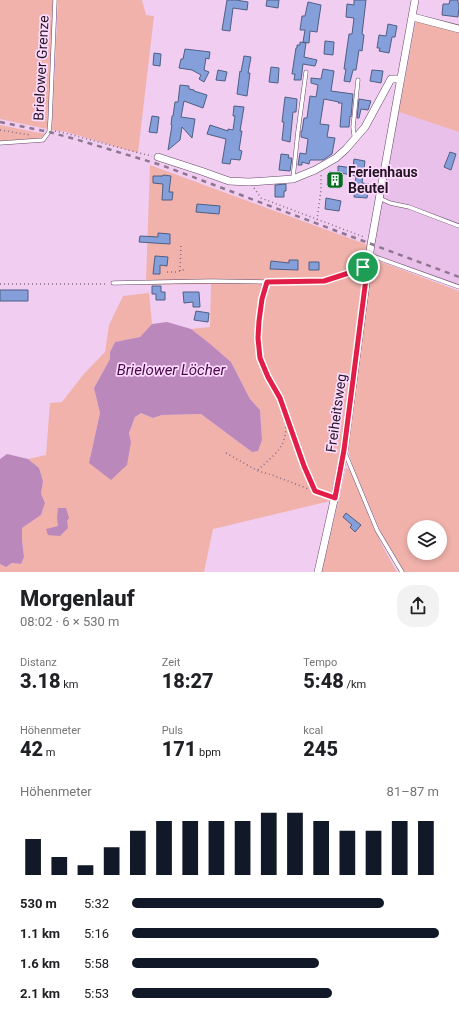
<!DOCTYPE html>
<html lang="de">
<meta charset="utf-8">
<style>
:root{--surface:#fff;--page:#f2f2f2;--text:#202124;--muted:#757577;--accent:#111827}
body{margin:0;font-family:Roboto,sans-serif;background:var(--page);color:var(--text);height:100vh;display:flex;flex-direction:column;font-size:15px;white-space:nowrap}
*{box-sizing:border-box;margin:0}
p{font-size:13px;color:var(--muted)}
.icon{flex:none;width:22px;height:22px;fill:none;stroke:currentColor;stroke-width:2;stroke-linecap:round;stroke-linejoin:round}
.map{position:relative;height:572px;overflow:hidden}
.details{display:flex;flex-direction:column;background:var(--surface);flex:1}
.details>*{flex:none}
.controls{position:absolute;left:407px;top:520px;display:grid;gap:8px}
.controls a{display:grid;place-items:center;width:40px;height:40px;border-radius:50%;background:var(--surface);box-shadow:0 2px 6px #0003;font-size:20px}
.pin{position:absolute;display:grid;place-items:center;width:34px;height:34px;color:#fff;margin:-17px;border:2px solid #fff;border-radius:50%;box-shadow:0 1px 4px #0007}
.round{display:grid;place-items:center;flex:none;width:42px;height:42px;border-radius:16px;background:var(--page)}
.summary{display:flex;align-items:center;justify-content:space-between;height:68px;padding:0 20px}
h1{font-size:22px;font-weight:800;line-height:30px}
.metrics{display:grid;grid-template-columns:repeat(3,1fr);gap:6px;height:68px;padding:4px 20px}
.metrics div{display:grid;align-content:center}
.metrics b{font-size:20px;font-weight:800}
.metrics small{font-size:11px;font-weight:400}
.metrics p{font-size:11px}
.chart{height:112px;padding:8px 20px}
.chart p{display:flex;justify-content:space-between}
.chart svg{width:100%;height:72px;margin-top:4px;stroke:var(--accent);stroke-width:6}
ul{padding:0 20px;list-style:none;font-size:13px}
li{display:grid;grid-template-columns:64px 48px 1fr;align-items:center;height:30px}
li i{height:10px;border-radius:5px;background:var(--accent)}
.map>svg:first-child{display:block}
.built{fill:#e8c0e9}
.green{fill:#f0b2ab;fill-rule:evenodd}
.water{fill:#ba88bb}
.building{fill:#849fda;stroke:#4f5f83}
.lines{fill:none;stroke-linecap:round;stroke-linejoin:round}
.lane-casing{stroke:#664867;stroke-width:4.5}
.street-casing{stroke:#664867;stroke-width:8}
.path{stroke:#846d85;stroke-width:1.5;stroke-dasharray:1 3;stroke-linecap:butt}
.lane{stroke:#fff;stroke-width:3.5}
.street{stroke:#fff;stroke-width:7}
.rail{stroke:#8e768f;stroke-width:2.5;stroke-dasharray:5 5;stroke-linecap:butt}
.route-casing{stroke:#fff;stroke-width:8}
.route{stroke:#e11d48;stroke-width:5}
.labels{text-anchor:middle;stroke-width:3.5;stroke-linejoin:round;paint-order:stroke}
.street-label{font-size:14px;fill:#221623;stroke:#fedafe}
.poi-label{font-size:14px;font-weight:bold;fill:#221623;stroke:#fedafe;text-anchor:start}
.water-label{font-size:15px;font-style:italic;fill:#48094b;stroke:#fedafe}
</style>
<div class="map">
<svg width="459" height="572" viewBox="0 0 459 572">
<rect width="100%" height="100%" fill="#f0cdf1"/>
<path class="built" d="M399,112L459,132V285L375,254L373,250Z"/>
<path class="green" d="M0,0H53L49,120L47,129L0,119Z
M58,0H142L146,15L154,16L138,153L66,132L52,130Z
M416,20L459,32V132L399,112Z
M0,125L45,134L41,138L0,141Z
M150,165L368,245L343,433L330,501L213,529L204,572H0V564L6,567L12,563L21,564L24,557L22,540V528L41,515L45,503L41,494L43,481L39,468L28,459L46,455L50,403L62,402L83,375L105,352L109,325L123,296L149,293L152,324L140,337L115,342L110,352V359L94,388L100,413L89,463L131,442L129,433L135,417L141,413L153,418L162,415L201,414L252,452L258,451L262,440L260,410L250,399L231,362L209,343L191,329L210,327L211,284L149,285L146,281Z
M376,260L459,291V572H404L381,533L353,467L347,447L360,357L372,262ZM414,527H440V553H414Z
M346,468L349,469L352,474L369,517L383,547L397,572H322Z"/>
<path class="water" d="M167,322L191,329L209,343L231,362L250,399L260,410L262,440L258,451L252,452L201,414L162,415L153,418L141,413L135,417L129,433L131,442L127,465L111,480L89,463L100,413L94,388L110,359V352L115,342L140,337L152,324Z
M7,454L28,459L39,468L43,481L41,494L45,503L41,515L22,528V540L24,557L21,564L12,563L6,567L0,564V459Z
M58,508H66L69,518L67,521L68,528L60,536L48,535L46,529L58,526L57,518Z"/>
<path class="building" d="M227,0H236L248,2L247,10L233,8L230,31L222,30Z
M267,0H279L278,8L266,6Z
M354,0H366L362,34L364,35L362,51L359,50L356,70H353L350,82L344,81L346,69H344L349,34H352L354,18L346,17L347,4L354,5Z
M450,0H458V3L459,4V7L458,17L442,15L443,4H449Z
M308,2L321,5L317,32L310,31L309,43L303,42L305,30H300L302,16H305Z
M388,24L397,26L395,37H392L389,53L379,51L380,48H377L379,35L386,36Z
M325,41L334,42L333,55L324,54Z
M300,42L306,43L304,57L317,60L315,66L303,64L301,80H294L295,74H292L296,48H297V45H300Z
M185,49L210,52L209,59L206,58L204,70L209,72L204,82L199,79L201,75L192,70L179,68L181,59H183Z
M154,53L161,54L160,66L153,65Z
M244,56L251,57L248,73H250L247,96L237,94L240,71L241,72Z
M271,67L279,68L278,83L269,82Z
M323,69L334,71L331,91L353,94L351,117L350,116L349,127H340L342,103H338L339,102L324,99L320,124L329,125L327,137L335,138L332,154L323,160H310L309,164L302,162V165H298L300,153L306,154L308,139L301,137V131H302L304,118H307L310,96L316,97L318,85L311,83V78L321,79Z
M218,70L227,72L225,81L216,80Z
M372,70L383,71L381,83L370,81Z
M180,85L189,86V89L194,90V91L207,95L203,108L184,101L181,117L195,119L192,138L182,127L180,140L168,150L172,125H171L172,116H173L175,102H178Z
M285,97L297,99L296,112H293L290,142L282,140L284,122H282Z
M359,99L371,101L368,110L361,109L359,118H357Z
M234,106L244,107L240,131H242L239,150L242,151L240,160L231,159L230,164L222,163L226,139L207,134L210,125L228,131V129L233,130L235,116H233Z
M152,116L159,117L157,133L149,132Z
M450,152L456,154L451,170L444,167Z
M281,154L289,155L288,158H292L290,171L279,170Z
M354,159L365,161L362,183L369,184L367,198L354,197L356,176L341,173L340,187L328,186L329,172L338,173V166L353,168Z
M163,175L171,176L169,192H173L172,200H162L163,184L153,183V176H163Z
M286,184V191H284V197H275V185Z
M326,198L341,201L339,211L325,209Z
M197,204L220,206L219,214L196,212Z
M158,233L170,234V244L139,242L140,236L158,237Z
M155,256L168,257L167,266L160,265V274H153Z
M289,260H298V270L270,269L271,261L289,263Z
M309,262H319V270H309Z
M152,286H161V292H165V300H156V294H152Z
M0,290H28V301H0Z
M183,292H199L200,307H193V302L184,303Z
M196,311L209,313L208,322L194,320Z
M346,513L361,525L355,532L350,527L352,525L343,517Z"/>
<g class="lines">
<defs>
<path id="lane" d="M356,138L354,135L353,127L358,80
M0,143L43,140L49,132L50,121L55,0
M293,178L298,131L306,72
M379,198L390,203L409,207L459,226
M370,255L459,287
M113,283L211,281L267,282L324,281L355,271L363,267L366,260
M345,453L377,530L402,572"/>
<path id="street" d="M413,17L459,29
M158,157L201,171L229,181L249,182L293,179L315,170L336,158L346,149L365,127L391,79H401
M318,572L337,487L344,451L371,244L415,0"/>
</defs>
<use href="#lane" class="lane-casing"/>
<use href="#street" class="street-casing"/>
<path class="path" d="M0,130L30,135
M55,131L65,133L139,153L152,156
M254,188L261,198L364,237
M317,220L321,190V174
M180,271L181,244
M167,272H177L186,269
M0,284H108
M265,288C259,308 255,337 260,358C264,373 274,385 280,399C283,406 285,413 287,419C296,443 305,467 315,491
M226,453L258,471L272,475L327,496
M258,470C268,460 282,451 285,436C286,431 286,425 286,420"/>
<use href="#lane" class="lane"/>
<use href="#street" class="street"/>
<path class="rail" d="M0,122L49,132L75,139L161,165L459,277"/>
</g>
<g class="lines">
<defs>
<path id="route" d="M369,255L344,450L335,498L315,491L304,466L280,398L268,377L260,358L258,338L259,321L262,299L267,282L324,281L355,271L363,267Z"/>
</defs>
<use href="#route" class="route-casing"/>
<use href="#route" class="route"/>
</g>
<defs>
<symbol id="building-square" viewBox="-11 -11 22 22"><rect x="-9" y="-9" width="18" height="18" rx="4" fill="#006e1e" stroke="#fedafe"/><path d="M-4-6H4V6H1V3H-1V6H-4ZM-2.5-4.3h1.7v1.8h-1.7ZM.8-4.3h1.7v1.8H.8ZM-2.5-1h1.7V.8h-1.7ZM.8-1h1.7V.8H.8Z" fill="#fff"/></symbol>
</defs>
<g fill-rule="evenodd">
<use href="#building-square" x="325" y="170" width="20" height="20"/>
</g>
<g class="labels">
<g class="street-label">
<text transform="translate(41 68) rotate(-87)" y="5">Brielower Grenze</text>
<text transform="translate(336 413) rotate(-82)" y="5">Freiheitsweg</text>
</g>
<g class="poi-label">
<text x="348" y="177">Ferienhaus<tspan x="348" dy="16">Beutel</tspan></text>
</g>
<g class="water-label">
<text x="171" y="375">Brielower Löcher</text>
</g>
</g>
</svg>
<div class="controls">
<a><svg class="icon" aria-label="layers" viewBox="0 0 24 24"><path d="M12 4l9 5-9 5-9-5zM3 14l9 5 9-5"/></svg></a>
</div>
<div class="pin" style="left:363px;top:267px;background:#1e9e55"><svg class="icon" aria-label="arrive" viewBox="0 0 24 24"><path d="M6 21V4h12l-3 4 3 4H6"/></svg></div>
</div>
<section class="details">
<div class="summary"><div><h1>Morgenlauf</h1><p>08:02 · 6 × 530 m</p></div><a class="round"><svg class="icon" aria-label="share" viewBox="0 0 24 24"><path d="M12 15V3M7 8l5-5 5 5M5 13v7h14v-7"/></svg></a></div>
<div class="metrics">
<div><p>Distanz</p><b>3.18<small> km</small></b></div>
<div><p>Zeit</p><b>18:27</b></div>
<div><p>Tempo</p><b>5:48<small> /km</small></b></div>
</div>
<div class="metrics">
<div><p>Höhenmeter</p><b>42<small> m</small></b></div>
<div><p>Puls</p><b>171<small> bpm</small></b></div>
<div><p>kcal</p><b>245</b></div>
</div>
<div class="chart"><p><span>Höhenmeter</span>81–87 m</p>
<svg viewBox="0 0 160 44" preserveAspectRatio="none"><path d="M5 44V22M15 44V33M25 44V38M35 44V27M45 44V17M55 44V11M65 44V11M75 44V11M85 44V11M95 44V6M105 44V6M115 44V11M125 44V17M135 44V17M145 44V11M155 44V11"/></svg>
</div>
<ul>
<li><b>530 m</b>5:32<i style="width:82%"></i></li>
<li><b>1.1 km</b>5:16<i style="width:100%"></i></li>
<li><b>1.6 km</b>5:58<i style="width:61%"></i></li>
<li><b>2.1 km</b>5:53<i style="width:65%"></i></li>
</ul>
</section>
